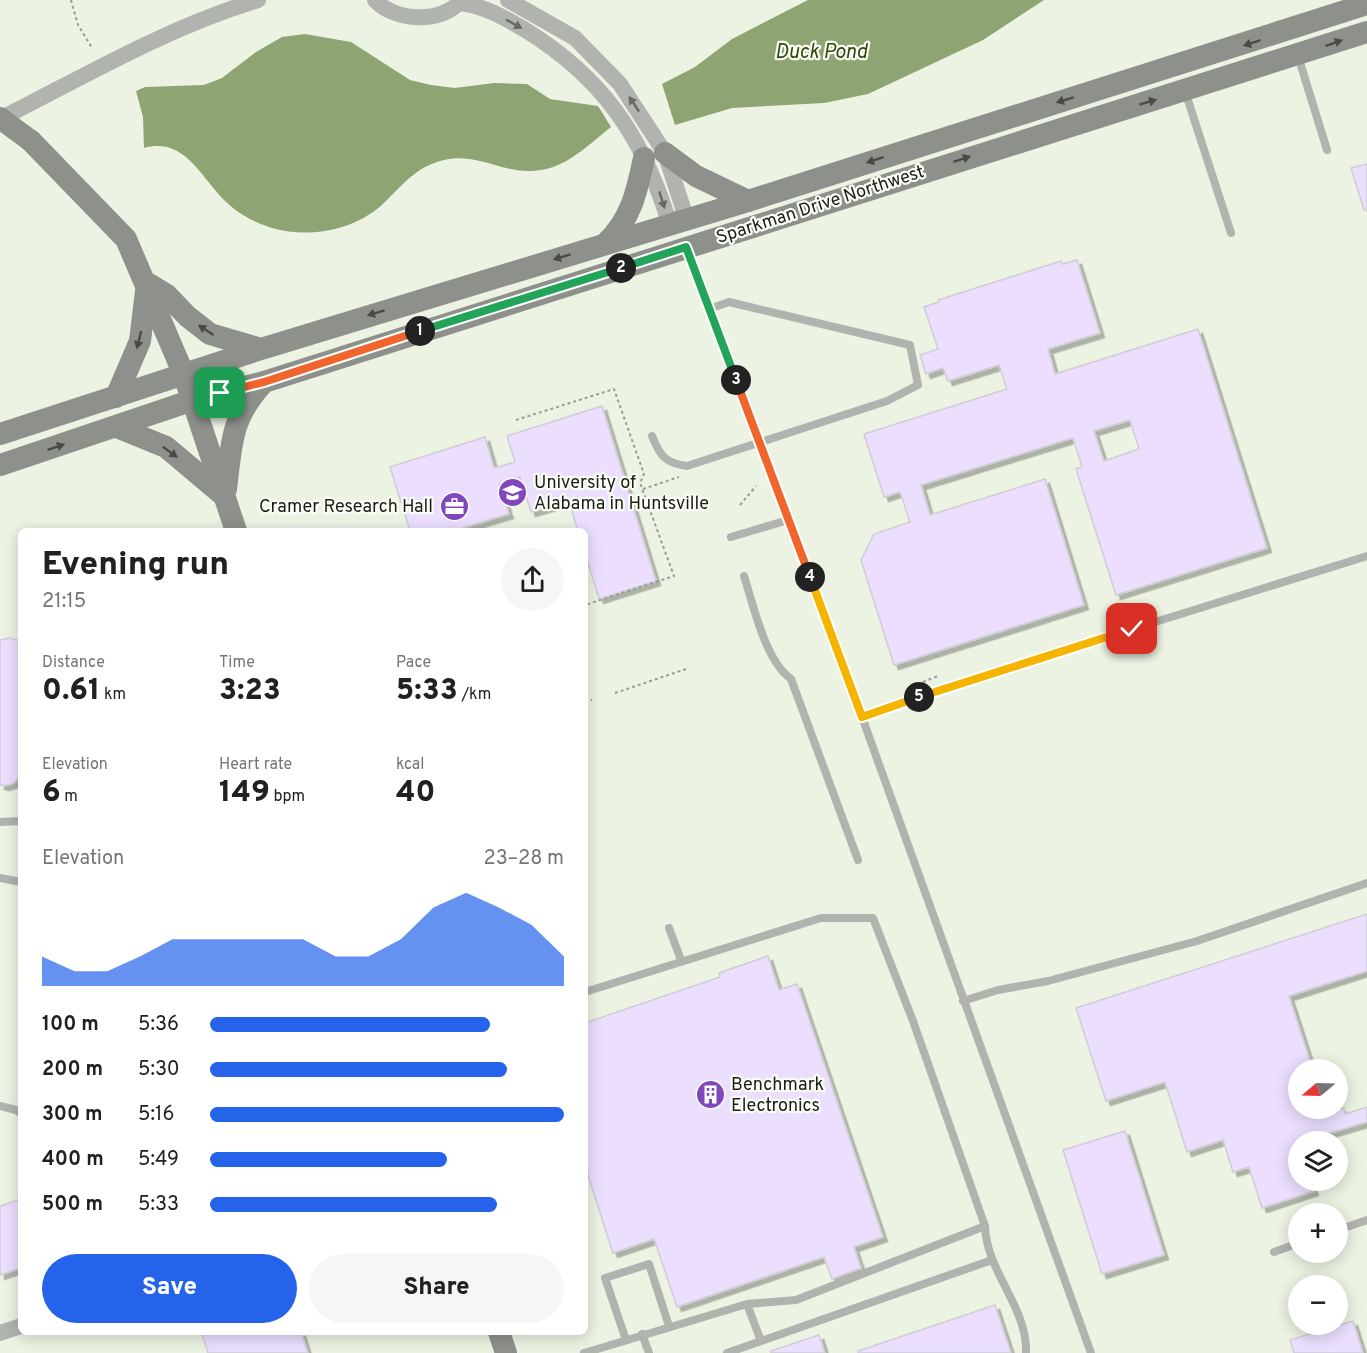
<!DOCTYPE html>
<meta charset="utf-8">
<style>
:root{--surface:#fff;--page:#f6f6f6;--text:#202124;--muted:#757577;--accent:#2563eb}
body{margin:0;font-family:Overpass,sans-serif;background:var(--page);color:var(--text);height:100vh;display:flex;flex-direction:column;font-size:22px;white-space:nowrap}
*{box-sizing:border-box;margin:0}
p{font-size:20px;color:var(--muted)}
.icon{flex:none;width:33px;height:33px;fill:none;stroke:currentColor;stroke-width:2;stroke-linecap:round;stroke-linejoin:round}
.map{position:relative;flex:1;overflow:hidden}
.side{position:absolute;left:18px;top:528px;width:570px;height:807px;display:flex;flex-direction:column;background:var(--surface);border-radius:9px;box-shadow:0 3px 15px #0003}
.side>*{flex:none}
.needle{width:39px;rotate:251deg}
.buttons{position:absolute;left:1288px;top:1059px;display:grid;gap:12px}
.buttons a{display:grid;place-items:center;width:60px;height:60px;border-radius:50%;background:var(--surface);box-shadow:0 3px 15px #0003;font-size:30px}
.pin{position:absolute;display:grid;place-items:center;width:51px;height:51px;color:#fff;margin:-26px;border-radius:12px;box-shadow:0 3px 9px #0006}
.km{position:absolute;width:30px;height:30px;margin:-15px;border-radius:50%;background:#222;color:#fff;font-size:16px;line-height:30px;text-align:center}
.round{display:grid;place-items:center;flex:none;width:63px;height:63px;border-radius:32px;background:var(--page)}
.head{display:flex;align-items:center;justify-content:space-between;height:102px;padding:0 24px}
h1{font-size:33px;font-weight:800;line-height:45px}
.figures{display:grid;grid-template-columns:repeat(3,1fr);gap:9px;height:102px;padding:6px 24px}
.figures div{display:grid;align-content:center}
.figures b{font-size:30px;font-weight:800}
.figures small{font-size:16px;font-weight:400}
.figures p{font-size:16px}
.chart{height:168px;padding:12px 24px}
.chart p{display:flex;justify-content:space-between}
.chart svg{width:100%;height:108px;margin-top:6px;fill:var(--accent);opacity:.7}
.button{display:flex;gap:12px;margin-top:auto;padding:12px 24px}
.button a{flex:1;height:69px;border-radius:36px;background:var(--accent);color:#fff;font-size:24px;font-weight:800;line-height:69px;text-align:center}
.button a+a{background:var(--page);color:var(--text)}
ul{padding:0 24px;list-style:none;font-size:20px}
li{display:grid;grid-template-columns:96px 72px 1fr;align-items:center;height:45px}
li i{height:15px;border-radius:8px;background:var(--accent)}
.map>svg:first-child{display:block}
.built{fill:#ecf3e3;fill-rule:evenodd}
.water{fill:#8ea472}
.building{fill:#ebdefe;stroke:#d0ccd5;stroke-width:1.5;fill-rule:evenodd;filter:url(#shadow)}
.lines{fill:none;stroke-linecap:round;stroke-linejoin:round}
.path{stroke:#999b95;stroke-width:2;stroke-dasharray:3 3;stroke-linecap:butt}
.service{stroke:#b1b3af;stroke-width:8}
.minor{stroke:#b1b3af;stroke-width:16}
.secondary{stroke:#8d908b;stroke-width:22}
.secondary-bridge{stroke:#8d908b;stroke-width:22}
.oneway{fill:#666864}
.oneway2{fill:#494a47}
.split-1-casing{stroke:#fff;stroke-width:12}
.split-2-casing{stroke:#fff;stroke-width:12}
.split-3-casing{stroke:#fff;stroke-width:12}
.split-4-casing{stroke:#fff;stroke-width:12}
.split-5-casing{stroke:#fff;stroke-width:12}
.split-6-casing{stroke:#fff;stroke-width:12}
.split-1{stroke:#f0652b;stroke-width:8}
.split-2{stroke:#22a559;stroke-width:8}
.split-3{stroke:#22a559;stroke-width:8}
.split-4{stroke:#f0652b;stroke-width:8}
.split-5{stroke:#f5b400;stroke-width:8}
.split-6{stroke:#f5b400;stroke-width:8}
.labels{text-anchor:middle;stroke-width:4.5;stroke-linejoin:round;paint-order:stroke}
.street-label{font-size:18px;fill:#1b1c19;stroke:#f9fdf4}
.poi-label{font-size:18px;fill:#1b1c19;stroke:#f9fdf4;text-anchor:start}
.water-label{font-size:20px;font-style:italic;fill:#32460d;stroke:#f9fdf4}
</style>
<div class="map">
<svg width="1367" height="1353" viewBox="0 0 1367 1353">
<defs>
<filter id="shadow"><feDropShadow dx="4.5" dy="4.5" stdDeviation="0" flood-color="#0004"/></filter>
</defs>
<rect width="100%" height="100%" fill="#f9fdf4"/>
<path class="built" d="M0,0H1367V1353H0ZM21,531H585V1332H21ZM1299,1070H1338V1108H1299ZM1299,1142H1338V1180H1299ZM1299,1214H1338V1252H1299ZM1299,1286H1338V1324H1299Z"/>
<path class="water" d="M808,0H1044L983,40L868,94L824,103L732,108L675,125L662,84L695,67L732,39Z
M305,34L351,42L410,80L431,85L455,88L494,83L527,84L550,99L598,106L611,127C575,156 553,181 502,167C484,162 464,155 444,160C418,166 405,182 386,201C357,230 311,239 272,228C251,222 230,209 216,191C196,168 180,138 144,148L143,117L136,91L145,87L204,85L222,78L256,52L282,37Z"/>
<path class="building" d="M1367,164V210H1364L1351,168Z
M1077,260L1100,333L1048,349L1055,374L1198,329L1267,548L1116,595L1076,469L1082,467L1073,438L921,485L930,515L1045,479L1084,605L894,665L861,560L874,534L910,522L900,492L884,497L864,434L1007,389L999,365L948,381L943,368L926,374L920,355L938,349L924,307L939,302L938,300L1061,261L1062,264ZM1130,420L1139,449L1104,461L1094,431Z
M602,406L656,581L599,599L585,553V531H578L569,501L531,512L520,477L499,484L509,514L453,531H410L390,467L485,437L494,468L515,462L507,436Z
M9,638L21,641V774L14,783L5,786L0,785V640Z
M1367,914V971L1289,996L1313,1070H1299V1108H1344L1345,1114L1367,1107V1122L1299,1142V1180H1310L1314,1191L1262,1208L1249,1167L1233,1172L1223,1140L1187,1152L1165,1082L1106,1101L1076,1008Z
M768,956L779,990L797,984L883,1237L854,1247L861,1268L832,1279L824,1257L677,1307L654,1239L613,1253L602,1219L585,1166V1023L720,977L719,973Z
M1125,1131L1164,1255L1102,1274L1063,1150Z
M21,1199V1268L0,1275V1206Z
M995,1305L1011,1353H858V1351Z
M1353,1321L1363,1353H1294L1290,1340Z
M201,1332H301L308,1353H208Z
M819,1335L825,1353H771V1351Z"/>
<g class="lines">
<path class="path" d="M71,0L78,25L92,48
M516,420L614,389L644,474L640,483L674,576L585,605
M643,489L679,477
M740,505L756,486
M923,682L938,676
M615,693L686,669
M585,702L592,700"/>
<path class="service" d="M1298,56L1327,150
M1185,91L1231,233
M687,249L862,717L1091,1353
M652,436C660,456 665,463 687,466L887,401L918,385L910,345L729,302L709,309
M731,537L788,520
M744,576C754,607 765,660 791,679L858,860
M862,717L953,685L1367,556
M0,822L21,821
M0,878L21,882
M669,928L681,960
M585,992L821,918H873L913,1021L985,1226C986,1271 1028,1308 1026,1353
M963,1001L998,990L1048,981L1197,941L1367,883
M0,1106L16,1110L21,1114
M1338,1230L1367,1220
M1274,1252L1299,1243
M747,1304L761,1341
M642,1334L649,1353
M626,1340L605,1278L649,1264L669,1326
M584,1353L747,1304L796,1300L985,1226
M727,1353L992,1260"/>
<path class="minor" d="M375,0C395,22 442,24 462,0
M508,0L575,38L620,84L665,153L684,211L679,222
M460,3C485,6 505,18 527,31C601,77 641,134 667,216L679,222
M0,119C85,76 166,28 258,0
M0,1333L21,1326"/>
<path class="secondary" d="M31,141L126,239L184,375L236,531
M665,153L696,176L748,201
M605,244C631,220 637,191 644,158
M116,397L140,341L147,283L167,295L187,316L210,334L261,349
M117,427L166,447L223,495
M0,434L261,349L748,201L1367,4
M0,465L193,400L264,382L1367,32
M226,489C232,442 230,419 264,382
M499,1332L506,1353"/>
<path class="secondary-bridge" d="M0,118L31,141"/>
</g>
<defs><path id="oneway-solid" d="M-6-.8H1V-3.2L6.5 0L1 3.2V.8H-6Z" transform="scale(1.5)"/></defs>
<g class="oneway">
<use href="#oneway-solid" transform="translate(514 24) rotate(29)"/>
<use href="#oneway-solid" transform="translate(634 104) rotate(-124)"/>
<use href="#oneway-solid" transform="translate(662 200) rotate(72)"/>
</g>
<g class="oneway2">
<use href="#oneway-solid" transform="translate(1252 43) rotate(162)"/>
<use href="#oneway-solid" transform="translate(1334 43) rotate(-19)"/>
<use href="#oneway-solid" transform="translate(1065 100) rotate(163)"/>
<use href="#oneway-solid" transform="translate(1148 102) rotate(-17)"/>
<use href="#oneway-solid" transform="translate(962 159) rotate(-18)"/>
<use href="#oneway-solid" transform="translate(875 160) rotate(162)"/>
<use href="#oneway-solid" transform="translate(562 257) rotate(163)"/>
<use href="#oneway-solid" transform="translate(376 313) rotate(163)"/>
<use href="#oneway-solid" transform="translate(206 330) rotate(-147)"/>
<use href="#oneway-solid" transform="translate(139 340) rotate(104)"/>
<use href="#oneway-solid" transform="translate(56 447) rotate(-18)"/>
<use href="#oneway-solid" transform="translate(170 452) rotate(36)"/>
</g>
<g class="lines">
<defs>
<path id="split-1" d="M220,393L264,382L420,331"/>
<path id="split-2" d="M420,331L621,268"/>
<path id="split-3" d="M621,268L686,247L736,380"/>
<path id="split-4" d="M736,380L810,577"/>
<path id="split-5" d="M810,577L862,717L919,697"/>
<path id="split-6" d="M919,697L1132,629"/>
</defs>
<use href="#split-1" class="split-1-casing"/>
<use href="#split-2" class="split-2-casing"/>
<use href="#split-3" class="split-3-casing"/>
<use href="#split-4" class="split-4-casing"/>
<use href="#split-5" class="split-5-casing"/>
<use href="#split-6" class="split-6-casing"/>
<use href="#split-1" class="split-1"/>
<use href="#split-2" class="split-2"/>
<use href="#split-3" class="split-3"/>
<use href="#split-4" class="split-4"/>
<use href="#split-5" class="split-5"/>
<use href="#split-6" class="split-6"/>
</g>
<defs>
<symbol id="university-disc" viewBox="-11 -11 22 22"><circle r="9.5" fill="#8147bd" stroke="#f9fdf4"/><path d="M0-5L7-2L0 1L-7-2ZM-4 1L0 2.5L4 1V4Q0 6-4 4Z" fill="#fff"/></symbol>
<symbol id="office-disc" viewBox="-11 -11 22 22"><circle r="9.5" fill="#8147bd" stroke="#f9fdf4"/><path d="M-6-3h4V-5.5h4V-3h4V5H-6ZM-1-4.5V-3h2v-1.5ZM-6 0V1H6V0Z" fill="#fff"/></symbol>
<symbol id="building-disc" viewBox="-11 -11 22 22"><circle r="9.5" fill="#8147bd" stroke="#f9fdf4"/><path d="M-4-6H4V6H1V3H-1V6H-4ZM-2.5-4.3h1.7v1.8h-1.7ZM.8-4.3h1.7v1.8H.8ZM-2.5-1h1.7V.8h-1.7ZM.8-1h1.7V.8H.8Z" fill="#fff"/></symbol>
</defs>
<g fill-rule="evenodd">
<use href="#university-disc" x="496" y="476" width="33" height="33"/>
<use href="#office-disc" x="438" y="490" width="33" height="33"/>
<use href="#building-disc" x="694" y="1078" width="33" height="33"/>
</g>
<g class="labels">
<g class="street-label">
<text transform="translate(820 204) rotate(-18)" y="6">Sparkman Drive Northwest</text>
</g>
<g class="poi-label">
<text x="534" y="488">University of<tspan x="534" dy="21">Alabama in Huntsville</tspan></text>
<text x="433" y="512" text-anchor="end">Cramer Research Hall</text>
<text x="731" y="1090">Benchmark<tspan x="731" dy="21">Electronics</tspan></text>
</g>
<g class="water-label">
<text x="821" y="58">Duck Pond</text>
</g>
</g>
</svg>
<div class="buttons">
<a><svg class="needle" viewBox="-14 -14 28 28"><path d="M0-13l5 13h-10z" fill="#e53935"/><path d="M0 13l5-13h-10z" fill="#757577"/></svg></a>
<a><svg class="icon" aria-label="layers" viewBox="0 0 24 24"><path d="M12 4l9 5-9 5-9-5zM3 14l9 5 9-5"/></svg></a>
<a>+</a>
<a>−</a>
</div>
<div class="pin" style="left:220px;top:393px;background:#1e9e55"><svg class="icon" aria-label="arrive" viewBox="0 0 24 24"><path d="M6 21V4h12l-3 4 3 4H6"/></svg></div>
<div class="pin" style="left:1132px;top:629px;background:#d93025"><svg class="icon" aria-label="check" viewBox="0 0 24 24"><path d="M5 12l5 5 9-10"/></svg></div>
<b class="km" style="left:420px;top:331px">1</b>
<b class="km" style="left:621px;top:268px">2</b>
<b class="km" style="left:736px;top:380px">3</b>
<b class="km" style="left:810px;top:577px">4</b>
<b class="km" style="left:919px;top:697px">5</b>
<section class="side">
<div class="head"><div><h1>Evening run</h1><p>21:15</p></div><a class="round"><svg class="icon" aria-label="share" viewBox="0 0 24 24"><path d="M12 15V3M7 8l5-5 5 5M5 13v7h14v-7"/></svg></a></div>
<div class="figures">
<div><p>Distance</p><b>0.61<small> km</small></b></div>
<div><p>Time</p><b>3:23</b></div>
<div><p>Pace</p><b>5:33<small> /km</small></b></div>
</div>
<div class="figures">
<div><p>Elevation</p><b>6<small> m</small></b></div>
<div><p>Heart rate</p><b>149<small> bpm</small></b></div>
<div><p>kcal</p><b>40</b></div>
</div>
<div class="chart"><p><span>Elevation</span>23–28 m</p>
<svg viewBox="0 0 160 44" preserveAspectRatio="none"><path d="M0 44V32L10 38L20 38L30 32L40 25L50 25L60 25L70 25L80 25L90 32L100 32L110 25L120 12L130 6L140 12L150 19L160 32V44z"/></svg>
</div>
<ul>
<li><b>100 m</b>5:36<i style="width:79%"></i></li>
<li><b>200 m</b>5:30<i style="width:84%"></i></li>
<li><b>300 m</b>5:16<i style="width:100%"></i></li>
<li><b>400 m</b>5:49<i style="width:67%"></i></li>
<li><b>500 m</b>5:33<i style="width:81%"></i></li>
</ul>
<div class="button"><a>Save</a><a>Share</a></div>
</section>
</div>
